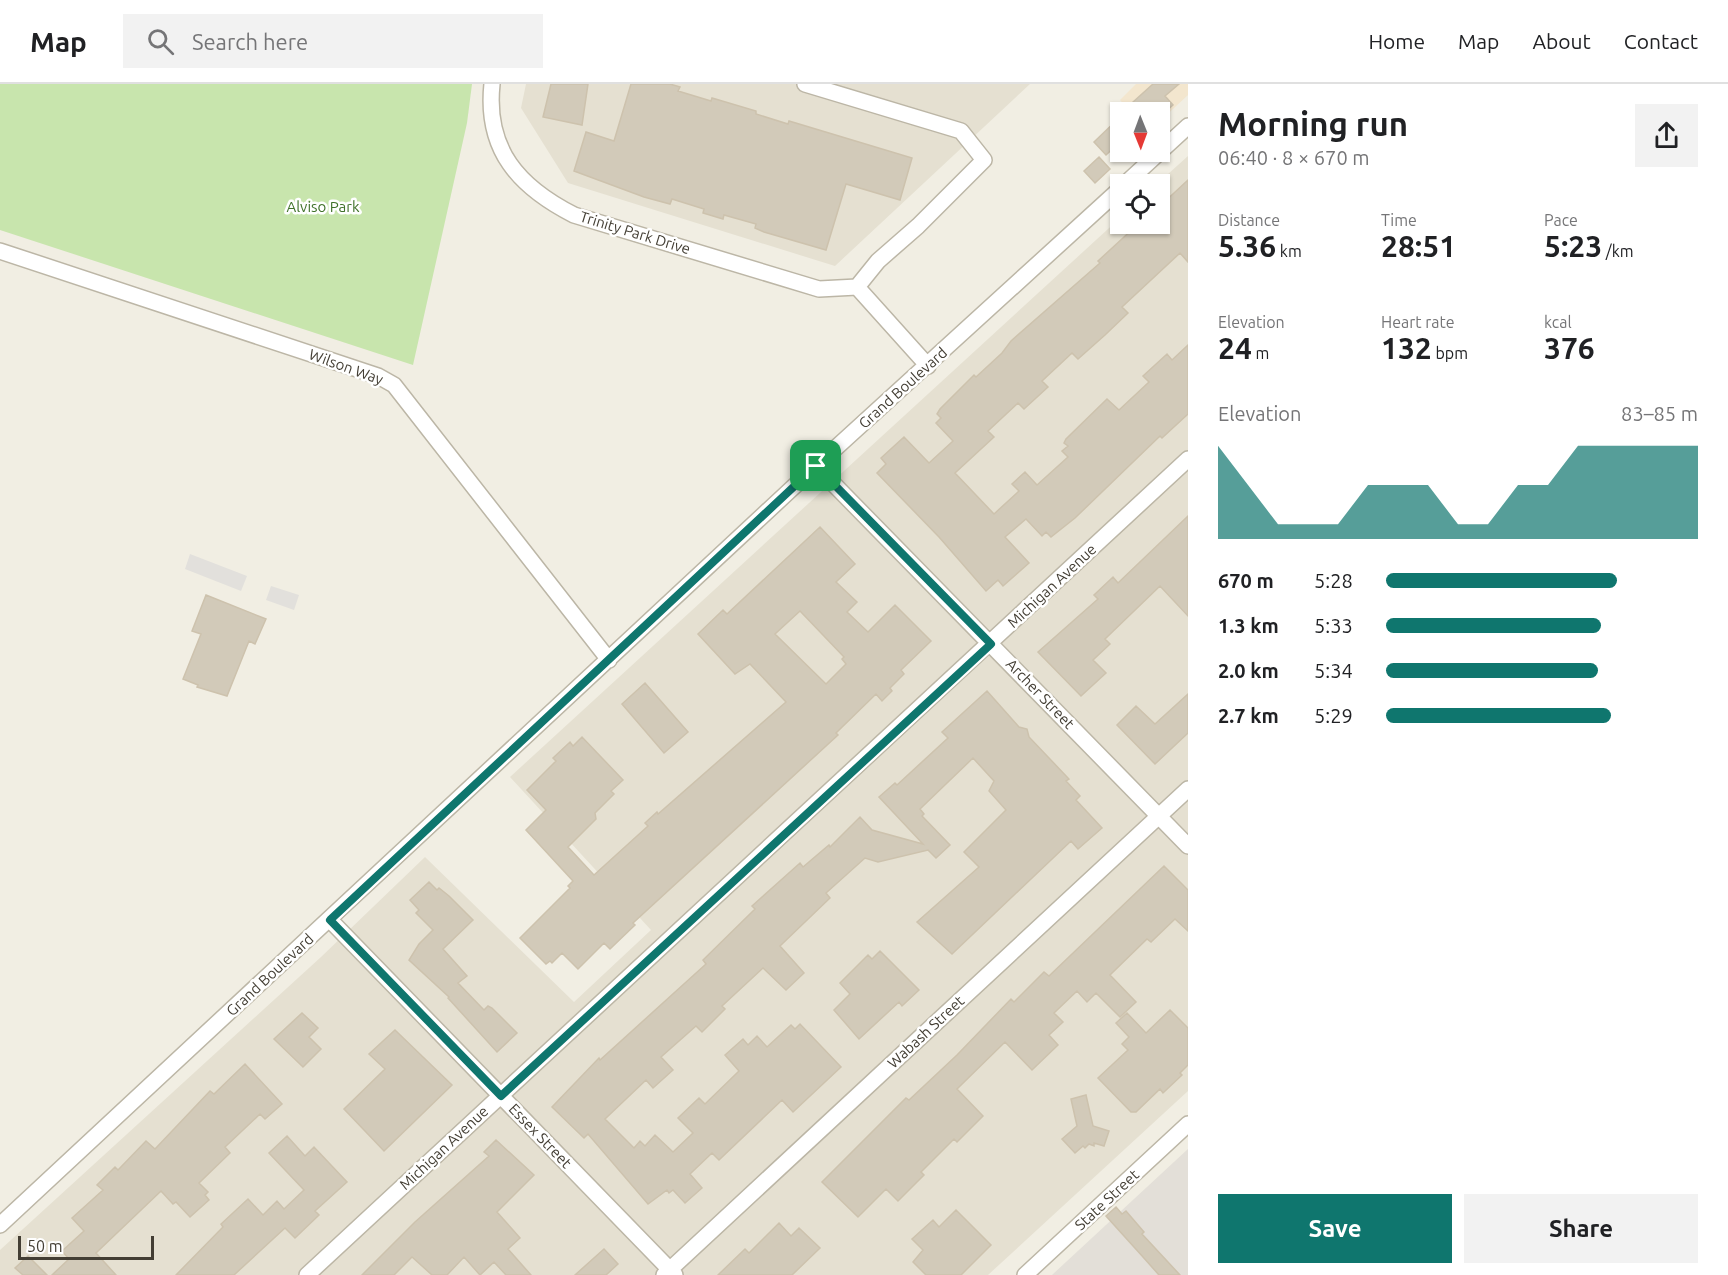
<!DOCTYPE html>
<meta charset="utf-8">
<style>
:root{--surface:#fff;--page:#f2f2f2;--text:#202124;--muted:#757577;--line:#e0e0e0;--accent:#0f766e}
body{margin:0;font-family:Ubuntu,sans-serif;background:var(--page);color:var(--text);height:100vh;display:flex;flex-direction:column;font-size:22px;white-space:nowrap}
*{box-sizing:border-box;margin:0}
p{font-size:20px;color:var(--muted)}
.icon{flex:none;width:33px;height:33px;fill:none;stroke:currentColor;stroke-width:2;stroke-linecap:round;stroke-linejoin:round}
.map{position:relative;flex:1;overflow:hidden}
.drawer{display:flex;flex-direction:column;background:var(--surface);width:540px}
.drawer>*{flex:none}
.needle{width:39px;rotate:179deg}
.tools{position:absolute;left:1110px;top:18px;display:grid;gap:12px}
.tools a{display:grid;place-items:center;width:60px;height:60px;border-radius:0px;background:var(--surface);box-shadow:0 2px 4px #0004;font-size:30px}
.scale{position:absolute;left:18px;bottom:15px;width:136px;box-sizing:border-box;padding-left:6px;border:3px solid #433e34;border-top:0;font-size:16px;line-height:21px;white-space:nowrap;color:#433e34;-webkit-text-stroke:4px #fff;paint-order:stroke}
.pin{position:absolute;display:grid;place-items:center;width:51px;height:51px;color:#fff;margin:-26px;border-radius:12px;box-shadow:0 3px 9px #0006}
.round{display:grid;place-items:center;flex:none;width:63px;height:63px;border-radius:0px;background:var(--page)}
.head{display:flex;align-items:center;justify-content:space-between;height:102px;padding:0 30px}
h1{font-size:33px;font-weight:700;line-height:45px}
.metrics{display:grid;grid-template-columns:repeat(3,1fr);gap:9px;height:102px;padding:6px 30px}
.metrics div{display:grid;align-content:center}
.metrics b{font-size:30px;font-weight:700}
.metrics small{font-size:16px;font-weight:400}
.metrics p{font-size:16px}
.chart{height:168px;padding:12px 30px}
.chart p{display:flex;justify-content:space-between}
.chart svg{width:100%;height:108px;margin-top:6px;fill:var(--accent);opacity:.7}
.cta{display:flex;gap:12px;margin-top:auto;padding:12px 30px}
.cta a{flex:1;height:69px;border-radius:0px;background:var(--accent);color:#fff;font-size:24px;font-weight:700;line-height:69px;text-align:center}
.cta a+a{background:var(--page);color:var(--text)}
ul{padding:0 30px;list-style:none;font-size:20px}
li{display:grid;grid-template-columns:96px 72px 1fr;align-items:center;height:45px}
li i{height:15px;border-radius:8px;background:var(--accent)}
header{display:flex;align-items:center;gap:36px;box-sizing:border-box;height:84px;padding:0 30px;background:var(--surface);border-bottom:2px solid var(--line)}
header strong{font-size:28px}
nav{display:flex;gap:33px;margin-inline-start:auto;font-size:21px}
.search{width:420px;height:54px;background:var(--page);display:flex;align-items:center;gap:15px;box-sizing:border-box;padding:0 21px;border-radius:0px;color:var(--muted);font-size:22px}
main{display:flex;flex:1;min-height:0}
.map>svg:first-child{display:block}
.residential{fill:#e5e0d1}
.commercial{fill:#f3e6ce}
.industrial{fill:#e3dfd8}
.green{fill:#c8e5ad}
.parking{fill:#e2e0dc}
.building{fill:#d2cab9;stroke:#cdc2ad;stroke-width:1.5;fill-rule:evenodd}
.lines{fill:none;stroke-linecap:round;stroke-linejoin:round}
.minor-casing{stroke:#bcb6a6;stroke-width:18}
.minor{stroke:#fff;stroke-width:15}
.route-casing{stroke:#fff;stroke-width:12}
.route{stroke:#0f766e;stroke-width:8}
.labels{text-anchor:middle;stroke-width:5;stroke-linejoin:round;paint-order:stroke}
.park-label{font-size:15px;fill:#40722a;stroke:#fff}
.street-label{font-size:15px;fill:#433e34;stroke:#fff}
</style>
<header>
<strong>Map</strong>
<div class="search"><svg class="icon" aria-label="search" viewBox="0 0 24 24"><circle cx="10" cy="10" r="6"/><path d="M15 15l6 6"/></svg>Search here</div>
<nav><a>Home</a><a>Map</a><a>About</a><a>Contact</a></nav>
</header>
<main>
<div class="map">
<svg width="1188" height="1191" viewBox="0 0 1188 1191">
<rect width="100%" height="100%" fill="#f1eee3"/>
<path class="residential" d="M526,0H1030L835,182L568,99L521,24Z
M1188,72V1007L988,1191H0V1166L321,873L425,773L574,918L651,846L510,693L1120,134V140H1160V100H1157Z"/>
<path class="commercial" d="M1136,0H1188V11L1160,37V28H1131L1120,16Z"/>
<path class="industrial" d="M1188,1065V1191H1052Z"/>
<path class="green" d="M0,0H472L467,39L413,281L0,146Z"/>
<path class="parking" d="M190,470L247,492L241,507L185,485Z
M271,502L299,511L294,526L266,516Z"/>
<path class="building" d="M551,0H588L582,41L543,33Z
M631,0H670L680,3L678,7L711,17L712,14L756,27V30L788,40L789,37L912,74L900,116L846,100L826,166L764,148L755,144L756,140L724,131L723,135L703,129L704,125L672,115L670,120L644,113L574,87L586,48L614,57Z
M1153,0H1179L1165,12L1173,21L1165,28H1122Z
M1120,33V58L1106,71L1094,58Z
M1099,73L1110,85L1095,99L1084,87Z
M1188,96V178L1180,169L1122,223L1128,229L1105,251L1078,275L1072,269L1042,297L1048,303L1024,325L1018,319L988,347L994,353L955,389L994,430L1019,407L1012,400L1025,388L1037,401L1068,373L1062,367L1068,362L1064,359L1066,355L1107,315L1119,326L1149,298L1143,292L1167,270L1172,276L1188,261V330L1162,354L1160,352L1075,434L1051,453L1046,448L1042,452L1026,435L1005,453L1029,479L1003,502L998,496L986,507L939,453L877,389L886,380L881,374L904,353L929,379L953,357L936,339L941,334L937,330L940,325L974,291L976,293L1002,269L1011,257L1100,179L1098,177L1136,142L1142,148L1152,140H1160V122Z
M1188,432V532L1160,502L1105,555L1110,560L1093,576L1106,589L1081,612L1038,568L1098,515L1094,511L1113,493L1118,499Z
M820,443L855,480L836,498L857,518L847,528L868,548L895,521L931,557L901,586L904,590L890,604L892,607L882,617L876,610L836,649L838,651L633,839L635,841L610,865L604,859L578,885L562,869L552,879L550,877L546,880L520,854L570,804L568,802L573,797L526,746L546,726L527,706L556,677L553,674L570,658L573,662L582,653L623,696L611,707L614,710L595,729L596,735L568,763L594,791L648,742L645,739L657,728L658,730L786,618L750,580L735,590L698,550L723,526L727,530ZM800,527L844,573L842,575L846,580L826,600L775,550Z
M206,511L266,535L255,560L249,557L227,612L197,603L198,601L183,595L201,550L192,547Z
M645,599L688,648L664,669L622,620Z
M987,607L1019,643L1027,645L1029,653L1069,695L1066,697L1080,712L1076,716L1102,744L1078,765L1071,757L952,870L917,838L979,783L964,768L1006,726L989,707L994,697L973,674L920,725L924,730L922,732L950,761L936,774L928,766L878,778L865,774L826,809L830,814L780,862L804,889L786,906L763,884L722,922L725,925L702,948L696,942L661,973L673,986L653,1004L646,996L605,1035L634,1064L640,1057L645,1062L655,1051L673,1068L693,1049L678,1034L699,1014L705,1020L739,987L725,971L743,955L748,961L757,952L767,963L791,941L795,945L800,940L841,983L793,1028L782,1016L719,1076L712,1069L690,1090L702,1104L685,1119L673,1106L669,1109L667,1106L648,1120L588,1050L584,1054L552,1023L599,974L600,976L706,880L703,876L755,825L752,822L800,779L803,783L829,761L830,763L860,733L872,746L923,760L879,713L895,699L897,701L948,654L942,648Z
M1188,610V649L1155,680L1117,641L1136,622L1155,640Z
M1164,782L1188,806V847L1175,835L1151,858L1147,855L1110,891L1136,918L1120,933L1096,909L1087,918L1077,907L1054,929L1063,938L1049,951L1058,961L1032,986L1005,958L957,1005L983,1032L957,1058L954,1055L921,1088L924,1091L898,1117L886,1105L858,1133L822,1098L906,1014L909,1016L957,971L1011,915L1014,918L1044,888L1049,892Z
M429,798L437,806L439,804L449,812L473,836L443,865L467,892L458,899L484,926L488,922L492,924L517,949L497,968L448,914L449,913L409,876L419,860L433,846L416,829L419,826L410,816Z
M880,867L919,906L902,922L899,918L859,955L834,926L850,910L840,899L868,871L872,875Z
M1170,926L1188,944V981L1180,989L1182,991L1163,1009L1160,1005L1136,1028H1131L1098,994L1128,966L1122,960L1129,953L1116,939L1127,929L1146,949Z
M302,929L318,944L309,953L321,965L303,983L274,955Z
M395,946L452,1001L384,1067L344,1025L385,985L369,970Z
M245,980L282,1020L265,1035L260,1030L225,1063L230,1069L199,1099L208,1108L205,1111L209,1116L190,1133L176,1118L173,1120L161,1107L96,1169L116,1191H52L69,1175L62,1167L84,1147L72,1134L103,1106L97,1101L115,1083L118,1086L146,1057L155,1065L210,1007L214,1010Z
M1086,1011L1093,1042L1109,1047L1104,1062L1094,1059V1062L1089,1060L1085,1064L1083,1062L1075,1069L1062,1055L1077,1042L1071,1015Z
M287,1052L305,1072L314,1063L347,1098L315,1127L319,1131L295,1154L285,1144L234,1191H176L223,1143L221,1140L248,1115L263,1131L277,1117L284,1125L304,1106L269,1069Z
M496,1056L534,1091L497,1128L520,1154L508,1165L531,1191H506L494,1178L480,1191L464,1173L447,1191H432L412,1173L394,1191H362L415,1138L489,1072L484,1068Z
M1116,1123L1122,1130L1126,1127L1144,1148L1142,1150L1180,1191H1159L1143,1173L1106,1132Z
M956,1126L991,1161L961,1191H926L913,1178L923,1166L912,1155L933,1136L939,1143Z
M779,1139L791,1152L799,1144L820,1164L792,1191H718L745,1165L749,1169Z
M604,1165L618,1180L606,1191H575Z
M28,1172L47,1191H23L15,1184Z"/>
<g class="lines">
<defs>
<path id="minor" d="M492,0C485,66 519,103 574,131L819,205L857,203L928,282
M805,0L961,47L984,76L918,142L878,177L857,203
M1125,100L1188,42
M0,167L378,292L394,301L609,576
M816,382L1188,762
M330,836L675,1191
M0,1141L816,382L1120,105
M307,1191L1188,375
M664,1191L1188,705
M1025,1191L1188,1040"/>
</defs>
<use href="#minor" class="minor-casing"/>
<use href="#minor" class="minor"/>
</g>
<g class="lines">
<defs>
<path id="route" d="M816,382L991,560L501,1012L330,836Z"/>
</defs>
<use href="#route" class="route-casing"/>
<use href="#route" class="route"/>
</g>
<g class="labels">
<g class="park-label">
<text x="323" y="128">Alviso Park</text>
</g>
<g class="street-label">
<text transform="translate(635 149) rotate(17)" y="5">Trinity Park Drive</text>
<text transform="translate(346 283) rotate(20)" y="5">Wilson Way</text>
<text transform="translate(903 304) rotate(-42)" y="5">Grand Boulevard</text>
<text transform="translate(1052 502) rotate(-43)" y="5">Michigan Avenue</text>
<text transform="translate(1040 610) rotate(46)" y="5">Archer Street</text>
<text transform="translate(270 891) rotate(-43)" y="5">Grand Boulevard</text>
<text transform="translate(926 948) rotate(-43)" y="5">Wabash Street</text>
<text transform="translate(540 1052) rotate(46)" y="5">Essex Street</text>
<text transform="translate(444 1064) rotate(-43)" y="5">Michigan Avenue</text>
<text transform="translate(1107 1116) rotate(-43)" y="5">State Street</text>
</g>
</g>
</svg>
<div class="tools">
<a><svg class="needle" viewBox="-14 -14 28 28"><path d="M0-13l5 13h-10z" fill="#e53935"/><path d="M0 13l5-13h-10z" fill="#757577"/></svg></a>
<a><svg class="icon" aria-label="locate" viewBox="0 0 24 24"><circle cx="12" cy="12" r="6"/><path d="M12 2v4M12 18v4M2 12h4M18 12h4"/></svg></a>
</div>
<div class="scale">50 m</div>
<div class="pin" style="left:816px;top:382px;background:#1e9e55"><svg class="icon" aria-label="arrive" viewBox="0 0 24 24"><path d="M6 21V4h12l-3 4 3 4H6"/></svg></div>
</div>
<section class="drawer">
<div class="head"><div><h1>Morning run</h1><p>06:40 · 8 × 670 m</p></div><a class="round"><svg class="icon" aria-label="share" viewBox="0 0 24 24"><path d="M12 15V3M7 8l5-5 5 5M5 13v7h14v-7"/></svg></a></div>
<div class="metrics">
<div><p>Distance</p><b>5.36<small> km</small></b></div>
<div><p>Time</p><b>28:51</b></div>
<div><p>Pace</p><b>5:23<small> /km</small></b></div>
</div>
<div class="metrics">
<div><p>Elevation</p><b>24<small> m</small></b></div>
<div><p>Heart rate</p><b>132<small> bpm</small></b></div>
<div><p>kcal</p><b>376</b></div>
</div>
<div class="chart"><p><span>Elevation</span>83–85 m</p>
<svg viewBox="0 0 160 44" preserveAspectRatio="none"><path d="M0 44V6L10 22L20 38L30 38L40 38L50 22L60 22L70 22L80 38L90 38L100 22L110 22L120 6L130 6L140 6L150 6L160 6V44z"/></svg>
</div>
<ul>
<li><b>670 m</b>5:28<i style="width:74%"></i></li>
<li><b>1.3 km</b>5:33<i style="width:69%"></i></li>
<li><b>2.0 km</b>5:34<i style="width:68%"></i></li>
<li><b>2.7 km</b>5:29<i style="width:72%"></i></li>
</ul>
<div class="cta"><a>Save</a><a>Share</a></div>
</section>
</main>
